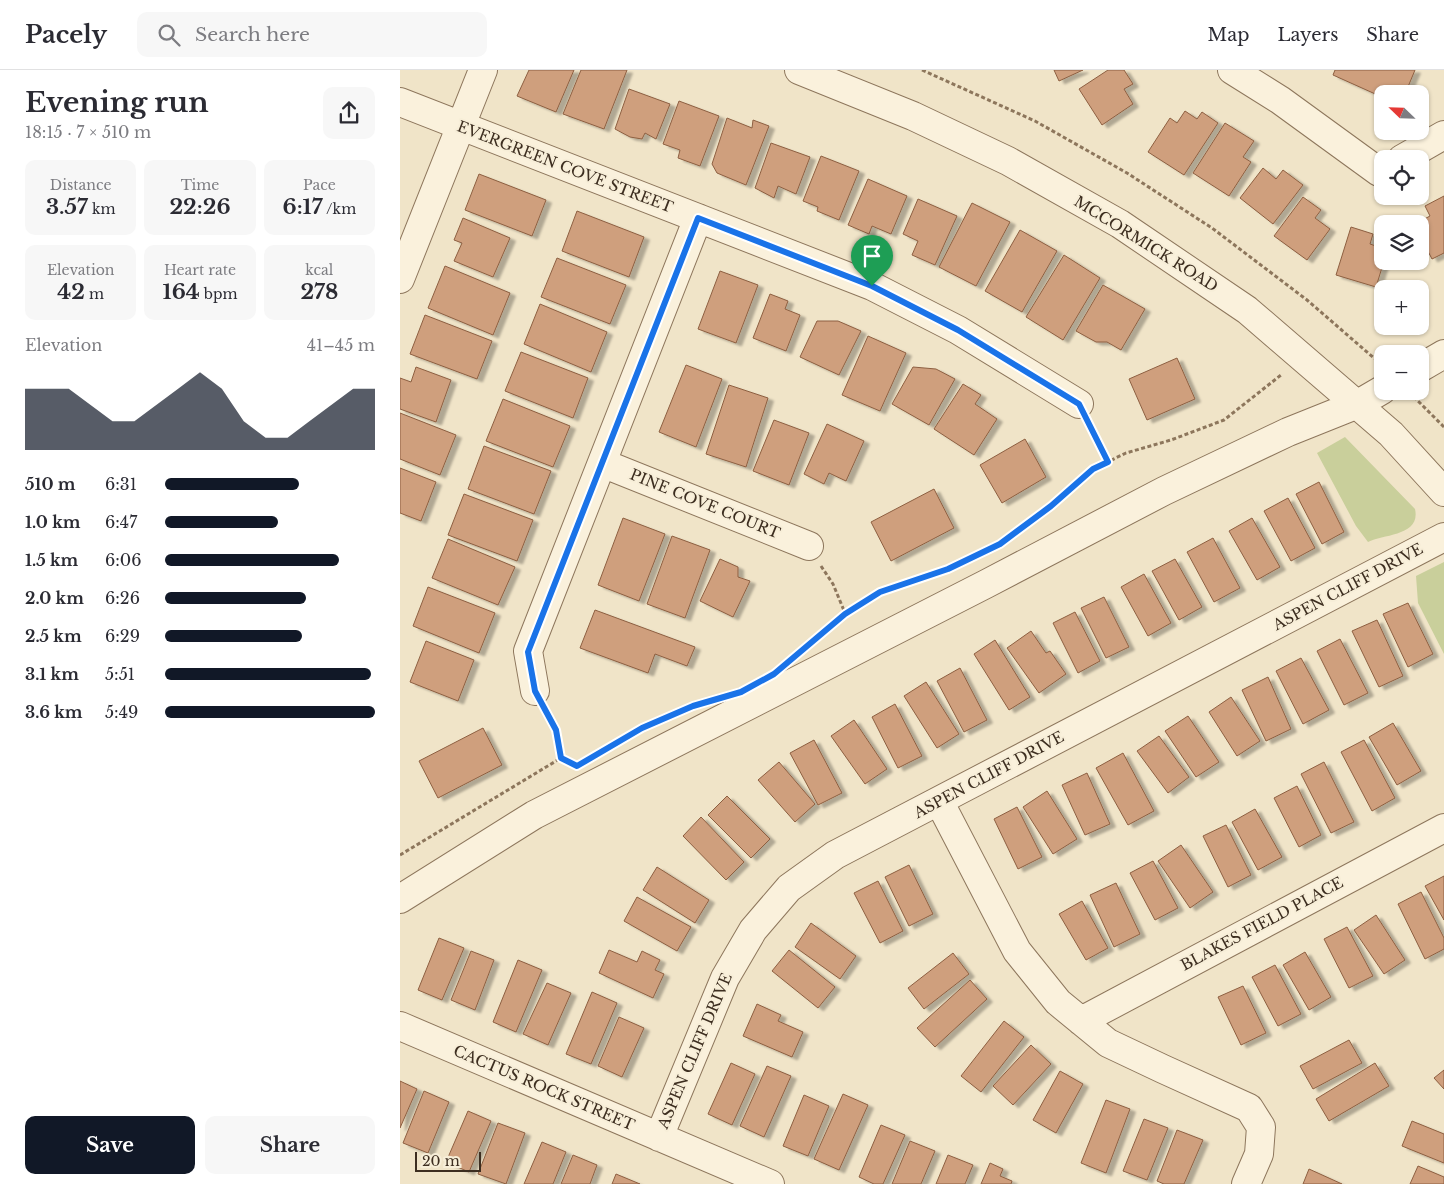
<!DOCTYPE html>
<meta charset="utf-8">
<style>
:root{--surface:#fff;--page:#f7f7f7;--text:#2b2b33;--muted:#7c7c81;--line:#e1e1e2;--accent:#111827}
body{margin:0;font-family:"Libre Baskerville",serif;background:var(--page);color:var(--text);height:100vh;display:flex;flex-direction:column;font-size:19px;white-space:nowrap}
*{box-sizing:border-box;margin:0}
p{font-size:16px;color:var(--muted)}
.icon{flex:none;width:28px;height:28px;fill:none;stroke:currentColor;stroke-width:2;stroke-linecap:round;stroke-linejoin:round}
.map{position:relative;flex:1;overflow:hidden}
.drawer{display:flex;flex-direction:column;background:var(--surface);width:400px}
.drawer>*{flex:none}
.needle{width:32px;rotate:293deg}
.fabs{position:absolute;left:974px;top:15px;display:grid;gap:10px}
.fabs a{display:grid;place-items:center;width:55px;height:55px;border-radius:10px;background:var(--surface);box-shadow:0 1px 4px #0004;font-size:25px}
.scale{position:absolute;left:15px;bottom:12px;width:66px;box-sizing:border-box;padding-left:5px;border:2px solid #3d2e20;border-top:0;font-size:14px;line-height:18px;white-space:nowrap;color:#3d2e20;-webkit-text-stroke:4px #f7eed8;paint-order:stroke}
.pin{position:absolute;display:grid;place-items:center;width:42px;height:42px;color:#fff;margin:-51px -21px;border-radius:50% 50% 50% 0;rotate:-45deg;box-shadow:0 0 5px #0007}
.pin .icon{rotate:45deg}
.round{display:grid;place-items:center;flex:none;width:52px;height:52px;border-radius:10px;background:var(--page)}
.headline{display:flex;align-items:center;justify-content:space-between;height:85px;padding:0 25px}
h1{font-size:28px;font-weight:700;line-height:38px}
.figures{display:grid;grid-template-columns:repeat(3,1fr);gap:8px;height:85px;padding:5px 25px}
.figures div{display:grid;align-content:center;border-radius:10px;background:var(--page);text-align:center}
.figures b{font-size:21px;font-weight:700}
.figures small{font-size:14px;font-weight:400}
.figures p{font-size:14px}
.chart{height:140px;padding:10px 25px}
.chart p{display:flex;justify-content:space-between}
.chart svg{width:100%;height:90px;margin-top:5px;fill:var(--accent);opacity:.7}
.cta{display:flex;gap:10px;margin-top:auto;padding:10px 25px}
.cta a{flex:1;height:58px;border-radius:10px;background:var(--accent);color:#fff;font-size:20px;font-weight:700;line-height:58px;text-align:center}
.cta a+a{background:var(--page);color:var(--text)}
ul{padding:0 25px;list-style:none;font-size:16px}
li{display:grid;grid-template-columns:80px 60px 1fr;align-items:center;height:38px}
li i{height:12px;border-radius:6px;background:var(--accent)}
header{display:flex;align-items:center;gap:30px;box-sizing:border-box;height:70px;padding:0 25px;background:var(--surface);border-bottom:1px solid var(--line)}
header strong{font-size:24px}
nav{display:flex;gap:28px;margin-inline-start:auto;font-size:18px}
.search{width:350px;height:45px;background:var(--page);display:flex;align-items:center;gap:12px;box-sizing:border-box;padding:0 18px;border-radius:10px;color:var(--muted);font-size:19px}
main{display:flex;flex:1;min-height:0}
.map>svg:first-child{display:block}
.green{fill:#c9cf9b}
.building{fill:#cf9f7d;stroke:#8d5f41;filter:url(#shadow)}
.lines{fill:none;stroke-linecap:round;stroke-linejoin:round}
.minor-casing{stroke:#8d765c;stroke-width:30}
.path{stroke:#8d765c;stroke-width:3;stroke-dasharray:4 2.5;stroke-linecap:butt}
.minor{stroke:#faf1dc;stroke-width:28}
.route-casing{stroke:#fff;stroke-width:10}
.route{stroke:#1a73e8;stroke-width:6}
.labels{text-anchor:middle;stroke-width:4;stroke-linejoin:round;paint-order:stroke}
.street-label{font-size:15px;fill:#3d2e20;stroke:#f7eed8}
</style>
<header>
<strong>Pacely</strong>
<div class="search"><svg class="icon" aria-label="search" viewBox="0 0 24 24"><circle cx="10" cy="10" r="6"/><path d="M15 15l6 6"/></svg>Search here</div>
<nav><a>Map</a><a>Layers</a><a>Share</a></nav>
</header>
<main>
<section class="drawer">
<div class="headline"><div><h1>Evening run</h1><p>18:15 · 7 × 510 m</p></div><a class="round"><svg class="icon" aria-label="share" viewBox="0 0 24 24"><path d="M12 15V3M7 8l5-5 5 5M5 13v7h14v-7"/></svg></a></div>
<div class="figures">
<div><p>Distance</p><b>3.57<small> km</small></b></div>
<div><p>Time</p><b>22:26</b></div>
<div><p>Pace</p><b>6:17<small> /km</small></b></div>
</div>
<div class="figures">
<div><p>Elevation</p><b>42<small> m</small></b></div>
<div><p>Heart rate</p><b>164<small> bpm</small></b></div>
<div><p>kcal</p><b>278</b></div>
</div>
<div class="chart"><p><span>Elevation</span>41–45 m</p>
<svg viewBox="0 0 160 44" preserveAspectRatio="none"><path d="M0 44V14L10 14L20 14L30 22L40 30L50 30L60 22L70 14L80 6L90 14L100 30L110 38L120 38L130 30L140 22L150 14L160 14V44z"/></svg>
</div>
<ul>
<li><b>510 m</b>6:31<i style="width:64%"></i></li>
<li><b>1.0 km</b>6:47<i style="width:54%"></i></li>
<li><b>1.5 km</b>6:06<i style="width:83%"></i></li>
<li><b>2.0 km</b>6:26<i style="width:67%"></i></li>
<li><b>2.5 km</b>6:29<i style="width:65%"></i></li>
<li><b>3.1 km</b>5:51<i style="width:98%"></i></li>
<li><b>3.6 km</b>5:49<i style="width:100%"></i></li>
</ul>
<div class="cta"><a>Save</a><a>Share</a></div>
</section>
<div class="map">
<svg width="1044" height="1114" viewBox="0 0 1044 1114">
<defs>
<filter id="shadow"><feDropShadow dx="5.5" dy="3" stdDeviation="1" flood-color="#0004"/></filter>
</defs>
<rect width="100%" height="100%" fill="#f0e4c8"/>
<path class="green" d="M945,367L1015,439C1021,466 984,464 968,472L956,456L917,383Z
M1044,492V584L1018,533L1016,506Z"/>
<path class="building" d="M129,0H174L156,42L117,26Z
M181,0H227L204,59L163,44Z
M654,0H683L659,11Z
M708,0H724L733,14L724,19L733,34L702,55L679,19Z
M935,0H1015L1005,24H982V27L933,5Z
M229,19L270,34L256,69L245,63L242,69L230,67L215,59Z
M279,31L319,46L300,96L278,88L280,80L263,74Z
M785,41L797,49L802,42L818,53L784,105L748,82L770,48L777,53Z
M327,48L352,58L353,50L369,56L346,115L317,103L312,94Z
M825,53L854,71L843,87L851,92L829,126L793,103Z
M371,73L410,87L396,124L378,116L374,128L355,118Z
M421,86L459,101L439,150L417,141L418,137L403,131Z
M863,98L876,109L883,100L903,115L873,154L840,128Z
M79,104L146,130L132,166L65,140Z
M468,109L507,126L491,164L472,156L469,164L448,155Z
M1044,126V183L1032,189L1020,166V154H1015L1030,146L1025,136Z
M903,127L921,140L915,148L930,159L907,190L874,166Z
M518,129L557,146L535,195L512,185L518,171L503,164Z
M572,133L610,152L576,216L539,197Z
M177,141L244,167L229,207L162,181Z
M63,148L110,168L93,207L54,191L62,173L54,170Z
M951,157L973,164L970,174L982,178V191H984L976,217L936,205Z
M620,160L657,181L622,242L585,221Z
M664,185L700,208L663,270L626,247Z
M157,188L226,215L210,254L141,227Z
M45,196L110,223L93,265L28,238Z
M320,201L358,215L336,273L298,259Z
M703,215L745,239L721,280L707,272H696L676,261Z
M370,224L388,231L385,239L400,245L386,281L353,268Z
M140,234L207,262L191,302L124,274Z
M25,245L92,271L77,309L10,284Z
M417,251H438L461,261L439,305L400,287Z
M468,266L506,283L480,341L442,325Z
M121,282L188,308L173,348L105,321Z
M777,288L795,329L747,350L729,309Z
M286,295L322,309L296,377L259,362Z
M16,297L51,310L36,352L0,339V308L11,312Z
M513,297L536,299L555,309L529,355L492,334Z
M563,314L581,325L575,334L597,349L574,385L534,359Z
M329,315L368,328L346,397L306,384Z
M103,329L170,356L153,397L86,371Z
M0,343L56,365L40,405L0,389Z
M374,350L409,363L389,415L353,401Z
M427,354L464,371L446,411L429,403L424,414L404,404Z
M625,369L646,407L602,433L580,395Z
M84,376L151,401L134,444L68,419Z
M0,398L36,412L21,451L0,443Z
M919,412L944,462L922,474L896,424Z
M534,419L554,458L491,491L471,452Z
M64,424L133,450L117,491L48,465Z
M888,428L915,478L891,491L864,441Z
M223,448L265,464L239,531L198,515Z
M852,448L880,497L857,510L829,461Z
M272,466L310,480L285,548L247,534Z
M813,468L840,518L814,532L787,482Z
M48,469L115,497L98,535L32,508Z
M320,489L338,497V507L350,511L333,547L300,531Z
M775,489L802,537L779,550L752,501Z
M744,504L771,553L748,566L721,517Z
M28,517L95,543L79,583L13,556Z
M704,527L729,577L706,588L681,538Z
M1008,533L1033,584L1008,597L983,544Z
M195,540L295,577L287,596L255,584L248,603L180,578Z
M675,542L700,591L678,603L653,553Z
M977,550L1003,606L979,617L952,561Z
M631,561L646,583L650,581L666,604L639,623L607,578Z
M940,569L968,623L944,635L917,581Z
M595,570L630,627L609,640L574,584Z
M26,571L74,590L58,631L10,612Z
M901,588L929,640L903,654L876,601Z
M560,598L587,650L564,662L537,611Z
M868,607L891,659L866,671L842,620Z
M526,612L559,664L537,678L504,626Z
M831,627L860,671L837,686L809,642Z
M495,634L522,686L498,698L472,647Z
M788,646L819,692L796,707L765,661Z
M454,650L487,699L465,714L431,666Z
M993,653L1021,701L997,715L969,667Z
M83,658L102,695L38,728L19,691Z
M759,666L789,707L768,723L737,681Z
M414,670L442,723L418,735L390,683Z
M964,670L995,728L972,741L941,682Z
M723,683L754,741L728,755L696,698Z
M379,692L415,734L395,752L358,710Z
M924,692L954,752L931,763L901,704Z
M687,703L710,754L685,765L662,715Z
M897,716L921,765L899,777L874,728Z
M647,721L677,769L653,784L623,737Z
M327,726L370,769L351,788L308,745Z
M617,737L642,787L618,799L594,749Z
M855,739L882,787L858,800L832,752Z
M301,747L344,792L326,810L283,766Z
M826,755L851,805L828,817L803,766Z
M781,775L813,822L790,838L758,791Z
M753,791L778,838L755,850L730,803Z
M509,795L533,844L509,856L485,807Z
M257,797L309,830L295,853L243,820Z
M1044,806V850L1025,816Z
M478,811L503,861L480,873L454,823Z
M716,813L740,864L714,877L690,825Z
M1021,822L1044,868V879L1025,889L998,834Z
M237,827L291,857L277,881L224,851Z
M682,831L708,878L686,890L659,844Z
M976,845L1005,890L984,904L954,860Z
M411,853L456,886L440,909L395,877Z
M947,857L973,906L949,918L924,869Z
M39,868L64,878L42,930L18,920Z
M209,880L237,892L242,881L260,890L255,900L264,904L253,928L199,903Z
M389,880L435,917L418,938L372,901Z
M71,881L94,890L75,940L51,930Z
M905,882L931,927L909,940L883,895Z
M553,883L569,904L524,939L508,918Z
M118,890L142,900L116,962L93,952Z
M875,895L901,944L878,956L852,907Z
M570,910L587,929L535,977L517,958Z
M147,913L171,923L148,975L123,964Z
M843,916L866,963L841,975L818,927Z
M192,922L217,933L191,994L166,984Z
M357,934L381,945L378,951L403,962L392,987L343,966Z
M219,947L244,958L222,1007L198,996Z
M604,951L624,967L581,1022L561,1006Z
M949,970L962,993L913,1019L900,996Z
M631,975L651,994L613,1035L593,1016Z
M331,993L355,1004L332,1055L308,1044Z
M975,993L989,1016L929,1051L916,1029Z
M367,996L391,1006L364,1067L340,1056Z
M1044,1000V1019L1034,1008Z
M660,1001L683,1014L656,1063L633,1050Z
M0,1011L17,1019L0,1058Z
M24,1021L49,1032L28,1083L3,1073Z
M443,1024L468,1035L439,1100L414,1089Z
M404,1025L429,1036L408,1086L383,1076Z
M706,1030L730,1039L706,1103L681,1093Z
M68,1041L91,1051L69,1102L46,1092Z
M744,1049L768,1058L747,1110L723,1101Z
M1012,1051L1044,1064V1093L1002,1076Z
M98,1053L125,1063L106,1114L78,1104Z
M481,1055L505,1065L483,1114H474L459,1107Z
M777,1060L803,1070L784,1114H764L757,1111Z
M510,1071L535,1081L521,1114H492Z
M142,1072L166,1082L153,1114H124Z
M173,1085L197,1095L190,1114H161Z
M548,1085L573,1095L565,1114H536Z
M590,1093L603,1099L600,1106L612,1111L611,1114H581Z
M1018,1096L1044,1107V1114H1010Z
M909,1099L942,1114H903Z
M216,1104L240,1114H212Z"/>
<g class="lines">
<defs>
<path id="minor" d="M399,0L513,46L608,91L720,154L847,240L991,364L1044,422
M832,0L880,30L979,102L982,100
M0,32L472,216L558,260L679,334
M1002,89L1044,65
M0,209L83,0
M1020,298L1044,284
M202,393L409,476
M135,621L128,581L298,148
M539,731L617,881L658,932L708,973L763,999L849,1038L861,1057L859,1084L846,1114
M0,829L134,745L586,514L764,421L888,362L958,334L982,320
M681,951L1044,758
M0,956L370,1114
M259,1067L325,908L353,860L389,818L435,785L1044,467"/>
</defs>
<use href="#minor" class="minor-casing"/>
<path class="path" d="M522,0L635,51L727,103L812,158L907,230L982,295
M1009,322L1044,357
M690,354L708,392
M421,496L433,514L445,543
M409,574L445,543L480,522L548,499L600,475L651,436L693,399L726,383L771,370L824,350L881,305
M146,642L156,660L161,688
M224,669L242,657L267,647
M0,785L161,688L176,695"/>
<use href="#minor" class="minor"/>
</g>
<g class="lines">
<defs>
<path id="route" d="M298,148L472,216L558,260L679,334L708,392L693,399L651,436L600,474L548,499L480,522L445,544L374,604L341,622L293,636L242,658L177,696L161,688L156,660L135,621L128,582Z"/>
</defs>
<use href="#route" class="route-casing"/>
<use href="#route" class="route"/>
</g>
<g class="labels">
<g class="street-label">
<text transform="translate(165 97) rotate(21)" y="5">EVERGREEN COVE STREET</text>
<text transform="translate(746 174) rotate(32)" y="5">MCCORMICK ROAD</text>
<text transform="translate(305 434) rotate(22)" y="5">PINE COVE COURT</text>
<text transform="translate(948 517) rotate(-28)" y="5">ASPEN CLIFF DRIVE</text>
<text transform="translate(589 705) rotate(-28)" y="5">ASPEN CLIFF DRIVE</text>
<text transform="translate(862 854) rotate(-28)" y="5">BLAKES FIELD PLACE</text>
<text transform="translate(295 981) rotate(-67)" y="5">ASPEN CLIFF DRIVE</text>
<text transform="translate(144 1018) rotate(23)" y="5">CACTUS ROCK STREET</text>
</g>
</g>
</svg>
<div class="fabs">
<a><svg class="needle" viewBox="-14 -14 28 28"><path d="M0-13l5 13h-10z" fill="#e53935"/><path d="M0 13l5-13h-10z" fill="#7c7c81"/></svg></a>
<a><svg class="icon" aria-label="locate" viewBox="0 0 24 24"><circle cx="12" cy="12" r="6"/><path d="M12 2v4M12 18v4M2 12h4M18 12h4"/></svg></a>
<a><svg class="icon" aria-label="layers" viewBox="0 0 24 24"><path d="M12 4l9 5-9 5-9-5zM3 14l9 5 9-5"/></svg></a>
<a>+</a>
<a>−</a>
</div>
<div class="scale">20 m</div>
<div class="pin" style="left:472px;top:216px;background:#1e9e55"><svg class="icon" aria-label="arrive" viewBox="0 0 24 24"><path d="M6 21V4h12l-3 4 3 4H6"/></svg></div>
</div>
</main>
